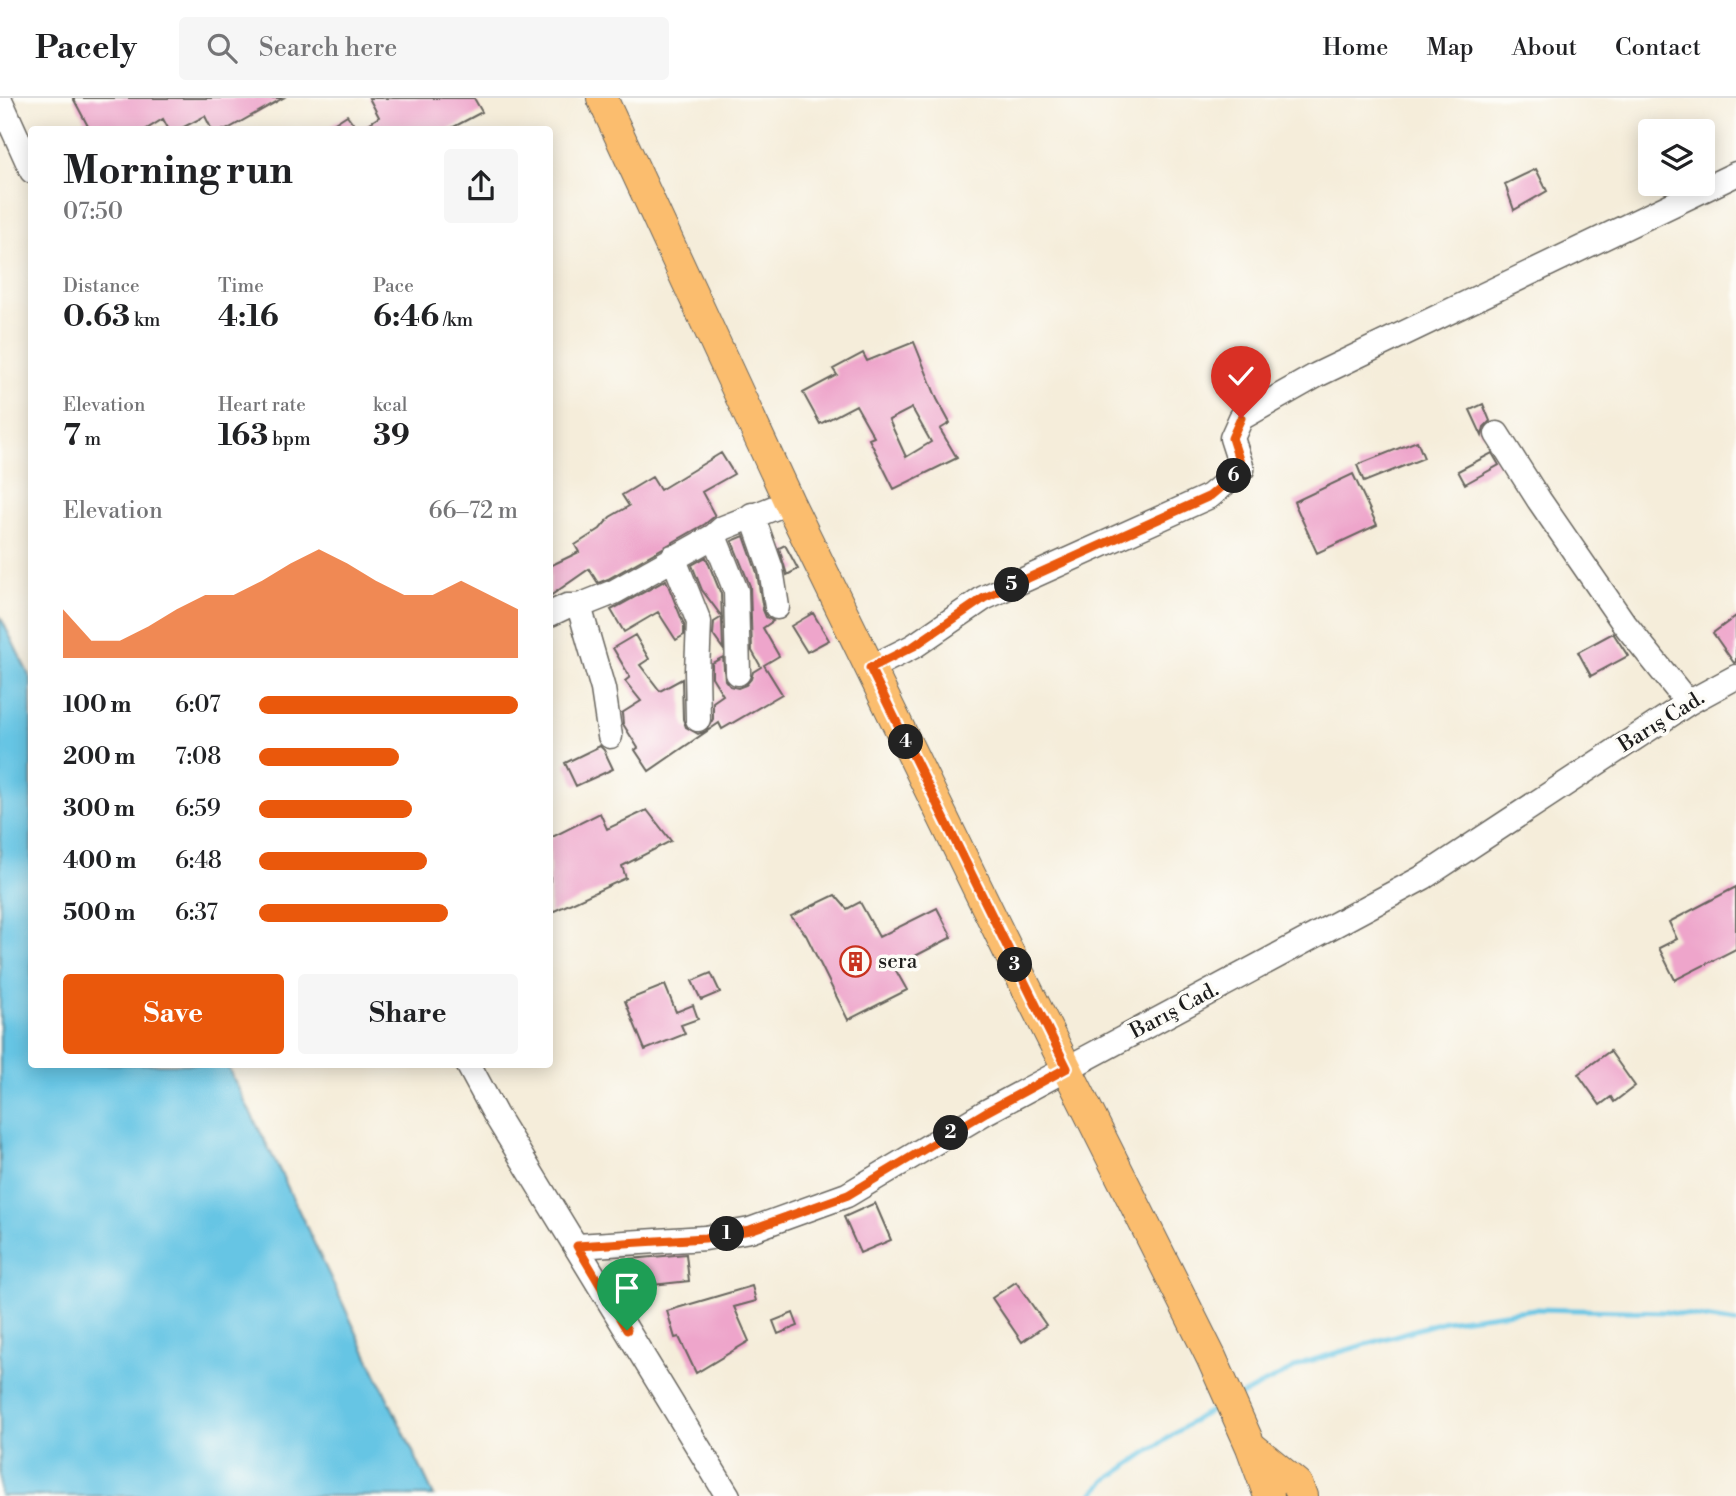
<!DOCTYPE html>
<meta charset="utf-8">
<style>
:root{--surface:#fff;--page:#f6f6f6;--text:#202124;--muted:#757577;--line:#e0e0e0;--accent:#ea580c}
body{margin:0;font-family:"Libre Bodoni",serif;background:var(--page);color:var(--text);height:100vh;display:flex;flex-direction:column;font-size:26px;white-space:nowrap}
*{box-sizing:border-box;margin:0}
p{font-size:23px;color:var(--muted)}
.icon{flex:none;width:38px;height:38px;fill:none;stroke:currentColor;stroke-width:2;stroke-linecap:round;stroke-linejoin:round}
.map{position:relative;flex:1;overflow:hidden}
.panel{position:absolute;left:28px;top:28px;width:525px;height:942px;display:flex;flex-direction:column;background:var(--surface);border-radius:7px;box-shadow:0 4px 18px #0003}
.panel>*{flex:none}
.buttons{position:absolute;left:1638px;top:21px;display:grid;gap:14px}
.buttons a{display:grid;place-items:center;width:77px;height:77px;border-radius:7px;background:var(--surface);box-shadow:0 4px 18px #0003;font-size:35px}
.pin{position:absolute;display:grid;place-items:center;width:60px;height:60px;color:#fff;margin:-72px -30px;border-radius:50% 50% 50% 0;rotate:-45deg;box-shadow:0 0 7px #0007}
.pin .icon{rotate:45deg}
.km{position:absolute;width:35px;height:35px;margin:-18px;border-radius:50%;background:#222;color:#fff;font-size:19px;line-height:35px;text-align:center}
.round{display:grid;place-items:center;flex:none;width:74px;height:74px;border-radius:7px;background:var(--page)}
.overview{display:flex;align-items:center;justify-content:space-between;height:119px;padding:0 35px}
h1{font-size:38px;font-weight:700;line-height:52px}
.stats{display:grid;grid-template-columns:repeat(3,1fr);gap:10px;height:119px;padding:7px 35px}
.stats div{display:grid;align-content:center}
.stats b{font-size:30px;font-weight:700}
.stats small{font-size:19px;font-weight:400}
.stats p{font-size:19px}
.chart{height:196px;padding:14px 35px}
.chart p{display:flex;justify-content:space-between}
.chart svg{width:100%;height:126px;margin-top:7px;fill:var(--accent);opacity:.7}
.button{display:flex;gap:14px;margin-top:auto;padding:14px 35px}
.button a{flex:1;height:80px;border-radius:7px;background:var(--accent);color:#fff;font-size:28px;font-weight:700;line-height:80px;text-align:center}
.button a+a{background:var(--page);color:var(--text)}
ul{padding:0 35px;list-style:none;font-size:23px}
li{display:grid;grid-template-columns:112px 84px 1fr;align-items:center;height:52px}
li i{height:18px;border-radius:9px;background:var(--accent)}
header{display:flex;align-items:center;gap:42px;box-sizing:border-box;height:98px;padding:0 35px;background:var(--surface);border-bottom:2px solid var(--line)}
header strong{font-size:33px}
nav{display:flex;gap:38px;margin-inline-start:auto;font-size:24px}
.search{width:490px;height:63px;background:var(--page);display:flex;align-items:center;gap:18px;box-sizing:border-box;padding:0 24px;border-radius:7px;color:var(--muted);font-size:26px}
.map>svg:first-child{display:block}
.water{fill:#66c5e4;stroke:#417080;stroke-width:2}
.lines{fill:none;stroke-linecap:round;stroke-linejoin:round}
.stream{stroke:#66c5e4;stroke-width:5}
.building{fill:#eea5cb;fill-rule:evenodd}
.minor-casing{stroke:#68655e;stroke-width:27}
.major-casing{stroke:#68655e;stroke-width:32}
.minor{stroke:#fff;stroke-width:24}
.major{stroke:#fbbd6e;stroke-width:30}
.route-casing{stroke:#fff;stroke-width:14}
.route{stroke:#ea580c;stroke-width:9}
.labels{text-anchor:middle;stroke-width:7;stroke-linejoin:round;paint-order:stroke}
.street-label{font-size:21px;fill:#1c1c1c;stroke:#fdfcf7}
.poi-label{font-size:21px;fill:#1c1c1c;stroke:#fdfcf7;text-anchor:start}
</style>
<header>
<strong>Pacely</strong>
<div class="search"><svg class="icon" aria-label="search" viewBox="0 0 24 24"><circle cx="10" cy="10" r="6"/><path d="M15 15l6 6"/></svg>Search here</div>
<nav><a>Home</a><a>Map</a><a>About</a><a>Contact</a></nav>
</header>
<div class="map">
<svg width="1736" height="1398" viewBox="0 0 1736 1398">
<rect width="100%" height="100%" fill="#fdfcf7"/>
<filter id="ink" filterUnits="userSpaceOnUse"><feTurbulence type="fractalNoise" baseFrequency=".0143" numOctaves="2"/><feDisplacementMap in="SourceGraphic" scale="14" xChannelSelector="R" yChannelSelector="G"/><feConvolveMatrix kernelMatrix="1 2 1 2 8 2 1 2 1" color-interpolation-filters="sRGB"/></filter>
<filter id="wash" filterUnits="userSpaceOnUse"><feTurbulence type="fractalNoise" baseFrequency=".00686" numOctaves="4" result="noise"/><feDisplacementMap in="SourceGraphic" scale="28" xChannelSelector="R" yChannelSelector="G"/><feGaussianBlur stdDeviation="1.57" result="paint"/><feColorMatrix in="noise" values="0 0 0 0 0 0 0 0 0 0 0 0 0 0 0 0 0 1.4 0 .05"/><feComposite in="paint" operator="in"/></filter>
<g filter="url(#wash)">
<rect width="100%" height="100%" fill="#f5edda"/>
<path class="water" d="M0,518L31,581L32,966H226L279,1071L434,1398H0Z"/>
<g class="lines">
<path class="stream" d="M1240,1298L1306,1264L1445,1223L1534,1211L1666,1214L1736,1225
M1091,1398L1105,1383L1199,1319L1222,1307"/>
</g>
<g id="blocks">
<path class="building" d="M73,0H283L226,32H212L205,18L178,32H169L163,21L145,32H90Z
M369,0H474L482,14L448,32H359L379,19Z
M347,17L358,32H324Z
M1536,71L1547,93L1514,112L1505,86Z
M914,244L937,301L950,325L940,331L957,360L894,391L869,341L874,339L856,307L820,326L803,295L837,277L833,271L863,255L867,263ZM912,310L931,344L906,359L889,322Z
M1483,306L1490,323L1484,329L1482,338L1470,312Z
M1417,343L1424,360L1364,384L1357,367Z
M721,355L734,376L702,394L715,418L705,426L608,481L598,485L589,471L550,498V468L579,454L575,447L600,431L610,419L629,408L622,397L652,379L660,392Z
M1492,355L1499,367L1465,386L1458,373Z
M1353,376L1377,427L1317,455L1294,404Z
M744,438L757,475L763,512L766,519L773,523L763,530L779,558L764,567L782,596L722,631L719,625L649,673L635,652L638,650L623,626L622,615L641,603L625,583L630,579L613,550L635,537L649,561L640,567L660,593L682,581L683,621L686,629L698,636L706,633L713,621V604L723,597L712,579V565L723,559L725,582L730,588L738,590L746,587L751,581L753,574L761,569L752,553L750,488L732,443Z
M785,447L798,471L787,477L779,450Z
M706,459L721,496L723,551L713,537L714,524L722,519L702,492L692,467Z
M666,482L684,527V537L676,542L658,514L624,534L611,512Z
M813,515L829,542L807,554L791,528Z
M1736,518V564L1734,565L1713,535Z
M1613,535L1628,558L1591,578L1578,554Z
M600,648L604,652L613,671L576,688L565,665Z
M647,712L671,743L622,768L626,780L550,815V740L600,715L607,731Z
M1736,789V851L1675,882L1659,850L1677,841L1669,824Z
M835,797L847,811L860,804L879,839L937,810L952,839L894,869L907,892L848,922L806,837L791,818Z
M711,875L720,894L701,902L692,883Z
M665,887L676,914L693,907L698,921L681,927L685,936L645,952L625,903Z
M1610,953L1635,988L1614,1004L1611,999L1600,1007L1578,976Z
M875,1105L891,1142L860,1155L844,1119Z
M686,1156L689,1183L634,1189L631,1161Z
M1016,1184L1046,1227L1022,1244L992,1200Z
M752,1188L756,1203L734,1209L749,1243L696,1275L679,1239L675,1240L667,1213Z
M793,1215L798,1228L778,1236L773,1223Z"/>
</g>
</g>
<g filter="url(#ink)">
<use href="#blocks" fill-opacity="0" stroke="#68655e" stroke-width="2"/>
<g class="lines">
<defs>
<path id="minor" d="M0,2L32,73
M1497,336L1539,402L1623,524L1688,605
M752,417L771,471L777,509
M714,438L736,493L738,575
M673,459L699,524L697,573L698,621
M579,508L603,591L610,638
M550,516L567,508H579L614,494L714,438L723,430L789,404
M870,570L914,548L984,500L1210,398L1242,371L1232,340L1241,320L1317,277L1736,76
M468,966L495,1016L728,1398
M577,1148L705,1140L750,1132L847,1097L986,1014L1424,779L1688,605L1736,579"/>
<path id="major" d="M602,0L789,404L1013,863L1211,1259L1251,1349L1269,1398
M1252,1349L1297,1386L1302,1398"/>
</defs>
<use href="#minor" class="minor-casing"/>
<use href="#major" class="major-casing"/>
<use href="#minor" class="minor"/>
<use href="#major" class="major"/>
</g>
</g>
<g class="lines" filter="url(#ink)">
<defs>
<path id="route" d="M627,1232L577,1148L705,1140L750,1132L848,1097L986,1014L1067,970L870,570L914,548L984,500L1210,398L1242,371L1232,340L1241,320"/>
</defs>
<use href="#route" class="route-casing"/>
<use href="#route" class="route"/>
</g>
<defs>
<symbol id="building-ring" viewBox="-11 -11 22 22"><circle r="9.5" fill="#fdfcf7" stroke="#c8321e" stroke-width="1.5"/><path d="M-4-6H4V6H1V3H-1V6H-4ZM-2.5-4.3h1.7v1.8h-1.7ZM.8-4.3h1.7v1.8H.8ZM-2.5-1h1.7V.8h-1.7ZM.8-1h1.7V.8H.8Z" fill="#c8321e"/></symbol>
</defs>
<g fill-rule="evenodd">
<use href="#building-ring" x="838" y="846" width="35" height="35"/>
</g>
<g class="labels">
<g class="street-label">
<text transform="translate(1661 623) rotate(-32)" y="7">Barış Cad.</text>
<text transform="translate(1174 912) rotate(-28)" y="7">Barış Cad.</text>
</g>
<g class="poi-label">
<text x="878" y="870">sera</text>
</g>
</g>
</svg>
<div class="buttons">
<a><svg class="icon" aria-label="layers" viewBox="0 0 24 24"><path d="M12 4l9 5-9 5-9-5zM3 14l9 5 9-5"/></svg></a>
</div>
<div class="pin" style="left:627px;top:1232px;background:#1e9e55"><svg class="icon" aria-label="arrive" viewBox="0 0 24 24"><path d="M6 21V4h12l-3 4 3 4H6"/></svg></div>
<div class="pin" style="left:1241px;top:320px;background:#d93025"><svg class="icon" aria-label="check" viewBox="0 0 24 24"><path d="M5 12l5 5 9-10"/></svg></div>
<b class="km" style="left:727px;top:1136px">1</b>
<b class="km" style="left:951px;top:1035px">2</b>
<b class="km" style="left:1015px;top:867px">3</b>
<b class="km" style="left:906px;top:644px">4</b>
<b class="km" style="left:1012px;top:487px">5</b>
<b class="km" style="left:1234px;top:378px">6</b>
<section class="panel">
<div class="overview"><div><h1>Morning run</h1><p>07:50</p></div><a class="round"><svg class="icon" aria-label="share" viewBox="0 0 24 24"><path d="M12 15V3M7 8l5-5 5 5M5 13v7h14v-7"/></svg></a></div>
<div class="stats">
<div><p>Distance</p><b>0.63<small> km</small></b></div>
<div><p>Time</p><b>4:16</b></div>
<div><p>Pace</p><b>6:46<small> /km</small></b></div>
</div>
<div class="stats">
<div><p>Elevation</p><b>7<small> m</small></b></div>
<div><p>Heart rate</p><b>163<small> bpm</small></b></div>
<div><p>kcal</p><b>39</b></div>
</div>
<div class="chart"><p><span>Elevation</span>66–72 m</p>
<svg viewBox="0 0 160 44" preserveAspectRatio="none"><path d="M0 44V27L10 38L20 38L30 33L40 27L50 22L60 22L70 17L80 11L90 6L100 11L110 17L120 22L130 22L140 17L150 22L160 27V44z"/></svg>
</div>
<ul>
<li><b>100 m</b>6:07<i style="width:100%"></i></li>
<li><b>200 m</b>7:08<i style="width:54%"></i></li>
<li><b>300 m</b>6:59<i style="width:59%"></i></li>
<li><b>400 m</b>6:48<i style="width:65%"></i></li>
<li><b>500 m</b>6:37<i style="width:73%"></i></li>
</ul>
<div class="button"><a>Save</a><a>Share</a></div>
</section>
</div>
